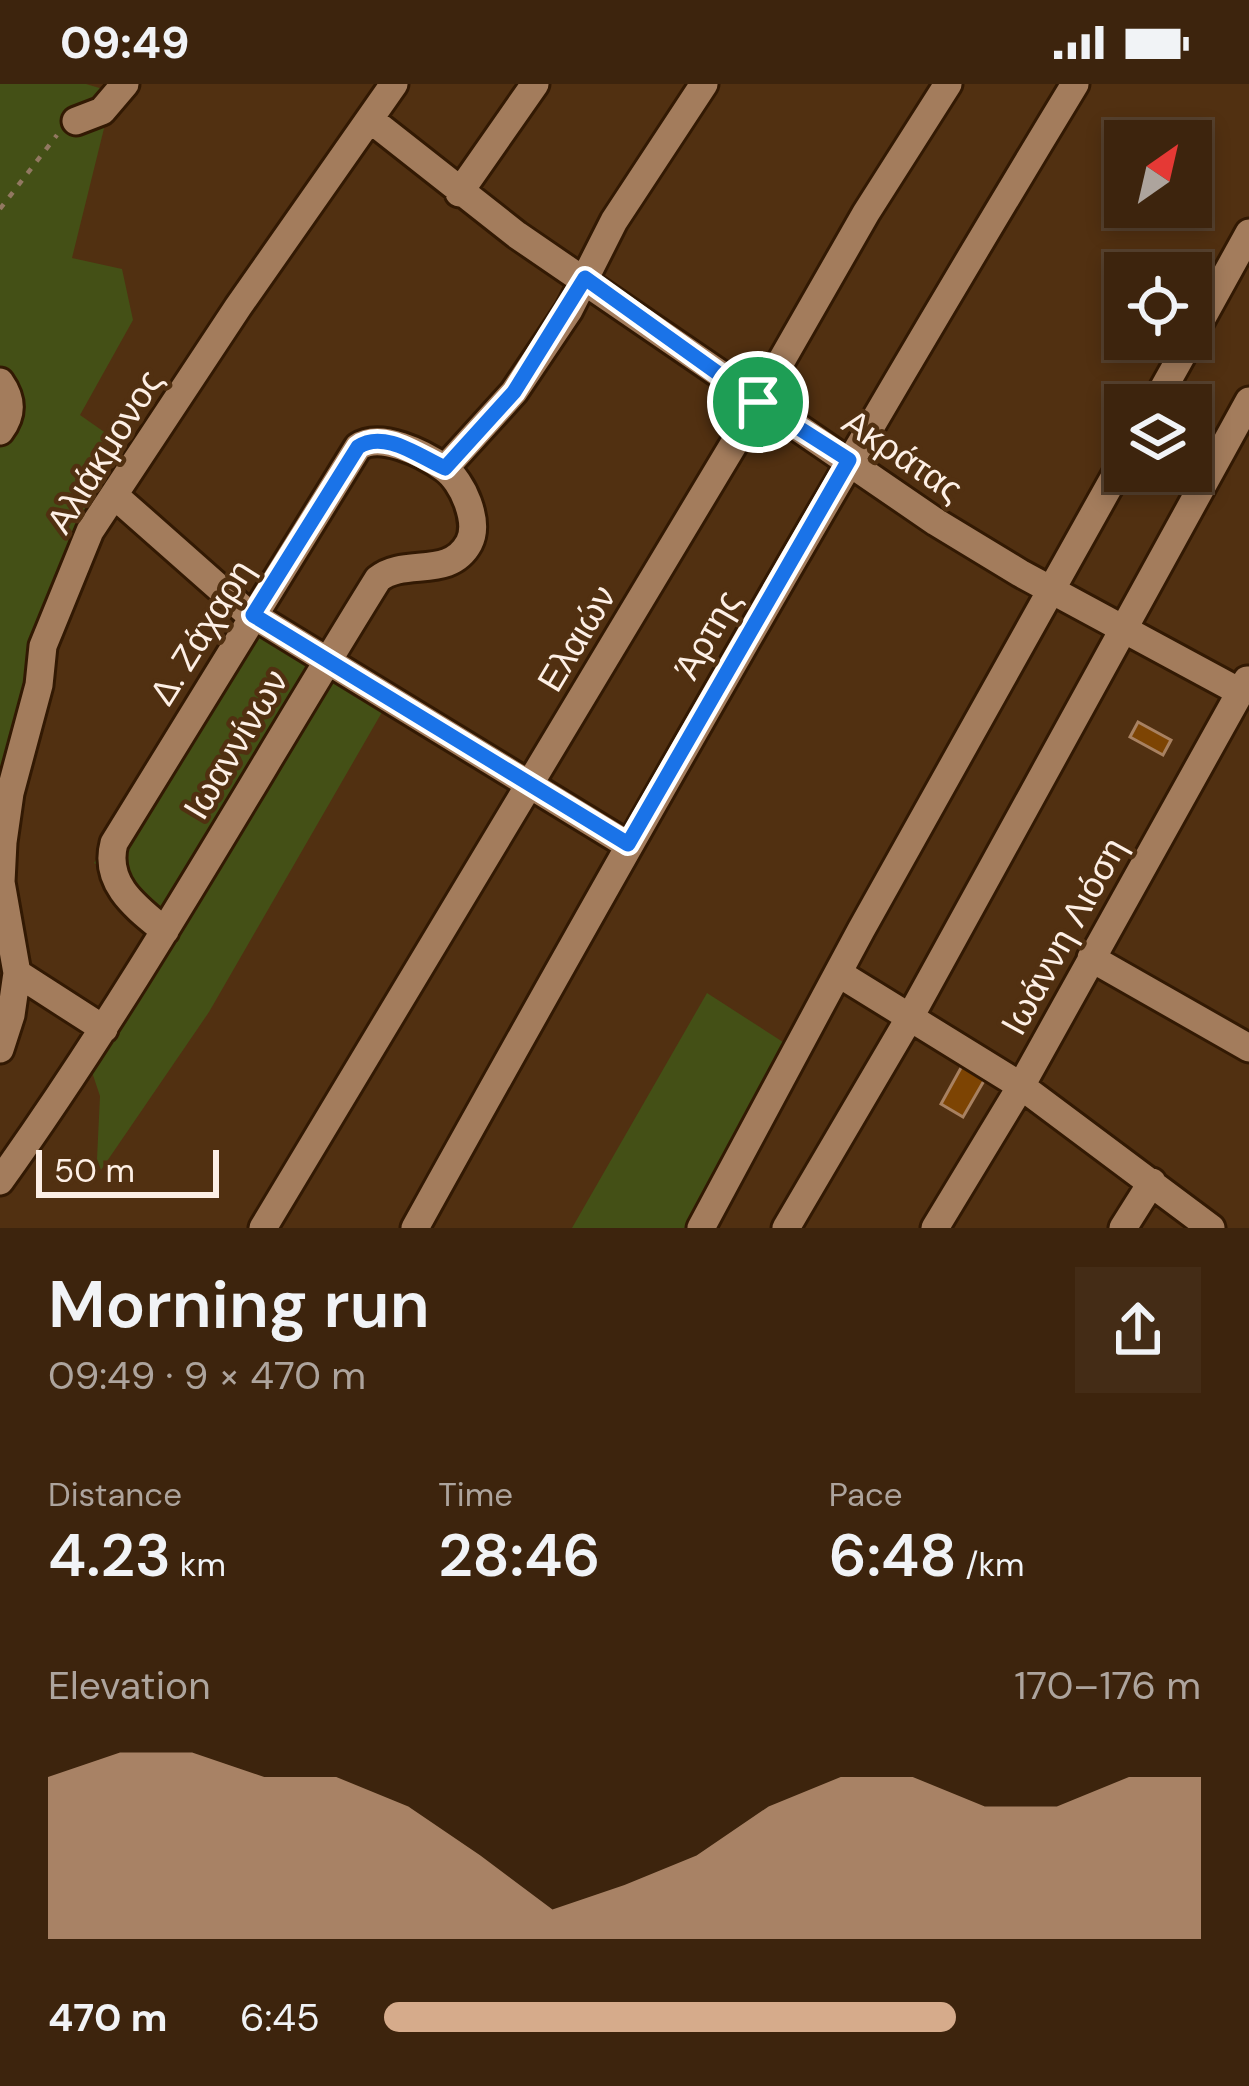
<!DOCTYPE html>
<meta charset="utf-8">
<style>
:root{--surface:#3d240d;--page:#442c16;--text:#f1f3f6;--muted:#ada49d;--line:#56412e;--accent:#d6ab8b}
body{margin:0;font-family:"DM Sans",sans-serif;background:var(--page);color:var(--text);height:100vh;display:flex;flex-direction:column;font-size:45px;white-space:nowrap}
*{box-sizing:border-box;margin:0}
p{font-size:39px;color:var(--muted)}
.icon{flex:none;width:66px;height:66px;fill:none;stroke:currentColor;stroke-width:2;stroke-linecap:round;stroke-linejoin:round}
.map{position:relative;height:1144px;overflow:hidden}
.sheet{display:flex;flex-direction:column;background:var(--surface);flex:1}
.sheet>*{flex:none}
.needle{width:78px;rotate:34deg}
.tools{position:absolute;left:1104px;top:36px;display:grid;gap:24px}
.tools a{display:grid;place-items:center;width:108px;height:108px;border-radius:0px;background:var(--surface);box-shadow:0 6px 18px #0003,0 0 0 3px var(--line);font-size:60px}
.scale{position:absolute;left:36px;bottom:30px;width:183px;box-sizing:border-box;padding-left:12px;border:6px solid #fdefe5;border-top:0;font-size:33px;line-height:42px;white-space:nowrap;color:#fdefe5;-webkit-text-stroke:9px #513011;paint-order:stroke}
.pin{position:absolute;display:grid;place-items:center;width:102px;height:102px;color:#fff;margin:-51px;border:6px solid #fff;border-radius:50%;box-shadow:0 3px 12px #0007}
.round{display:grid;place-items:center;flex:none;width:126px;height:126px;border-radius:0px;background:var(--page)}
.head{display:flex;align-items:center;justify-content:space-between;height:204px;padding:0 48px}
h1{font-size:66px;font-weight:600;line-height:90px}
.stats{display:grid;grid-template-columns:repeat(3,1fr);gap:18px;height:204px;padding:12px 48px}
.stats div{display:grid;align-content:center}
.stats b{font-size:60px;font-weight:600}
.stats small{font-size:33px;font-weight:400}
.stats p{font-size:33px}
.chart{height:336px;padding:24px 48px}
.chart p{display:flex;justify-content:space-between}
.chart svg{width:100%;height:216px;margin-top:12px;fill:var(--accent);opacity:.7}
ul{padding:0 48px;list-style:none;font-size:39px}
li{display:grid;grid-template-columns:192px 144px 1fr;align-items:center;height:90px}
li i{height:30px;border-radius:15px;background:var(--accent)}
.status{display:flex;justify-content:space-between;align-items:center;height:84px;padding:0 60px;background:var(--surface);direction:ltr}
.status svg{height:33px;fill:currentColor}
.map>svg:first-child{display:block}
.grass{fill:#445016}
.building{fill:#7d4403;stroke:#a88161;stroke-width:3}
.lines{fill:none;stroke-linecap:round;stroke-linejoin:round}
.street-casing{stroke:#321903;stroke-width:33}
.path{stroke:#927861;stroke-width:4.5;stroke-dasharray:6 9;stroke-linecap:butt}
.street{stroke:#a37c5c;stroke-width:27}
.route-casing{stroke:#fff;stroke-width:24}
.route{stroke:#1a73e8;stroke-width:15}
.labels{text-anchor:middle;stroke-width:9;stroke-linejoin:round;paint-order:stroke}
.street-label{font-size:36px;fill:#fdefe5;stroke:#513011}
</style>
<div class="status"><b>09:49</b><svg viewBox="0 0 49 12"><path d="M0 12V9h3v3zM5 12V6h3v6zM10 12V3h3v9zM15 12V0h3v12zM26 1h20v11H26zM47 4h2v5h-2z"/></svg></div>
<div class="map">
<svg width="1249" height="1144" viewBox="0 0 1249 1144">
<rect width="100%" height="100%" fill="#513011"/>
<path class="grass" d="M0,0H86L113,8L72,174L122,185L133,236L80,331L130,366L108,380L35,551L0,692Z
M246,537L385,623L209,928L101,1086L97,1075L100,1012L90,982L184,839L94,779Z
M707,909L786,960L687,1144H572Z"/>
<path class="building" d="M1138,638L1171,656L1163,671L1130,653Z
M962,982L985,995L963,1033L941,1020Z"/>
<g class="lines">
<defs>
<path id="street" d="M371,36L517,151L936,438L1020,489L1240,608
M76,37L102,27L125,0
M459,109L535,0
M1191,254L1249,149
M0,298C12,315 13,330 0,347
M1154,321L1191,255
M445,384L514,308L569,226L614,137L704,0
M114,411L243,525L628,761
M1091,874L1249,964
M17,889L104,945
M838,889L1021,1002L1211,1144
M0,965L11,931L17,889L1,798L3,758L10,709L39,601L43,562L90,447L238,223L394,0
M0,1097C138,904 253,696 378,495C405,473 449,496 469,459C480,438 463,397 444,384C423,369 380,348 358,363L114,759C103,800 137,824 165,847
M263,1144L732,363L866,129L948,0
M415,1144C629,759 846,377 1075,0
M701,1144L861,846L1125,374
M786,1144L910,933L1249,317
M935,1144L1021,1002L1247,596
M1123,1144L1152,1098"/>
</defs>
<use href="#street" class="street-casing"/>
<path class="path" d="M0,125L57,51"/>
<use href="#street" class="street"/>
</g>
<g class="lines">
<defs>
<path id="route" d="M585,194L758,318L849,376L628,760L253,531L358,363C384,345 420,373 445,384L514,308Z"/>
</defs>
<use href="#route" class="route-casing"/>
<use href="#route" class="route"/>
</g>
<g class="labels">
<g class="street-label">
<text transform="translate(104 367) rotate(-58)" y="13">Αλιάκμονος</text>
<text transform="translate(903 371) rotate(34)" y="13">Ακράτας</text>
<text transform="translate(201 548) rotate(-58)" y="13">Δ. Ζάχαρη</text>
<text transform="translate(707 550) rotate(-60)" y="13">Άρτης</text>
<text transform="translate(576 554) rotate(-59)" y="13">Ελαιών</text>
<text transform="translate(235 660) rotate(-59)" y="13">Ιωαννίνων</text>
<text transform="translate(1063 852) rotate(-61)" y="13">Ιωάννη Λιόση</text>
</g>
</g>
</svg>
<div class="tools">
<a><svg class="needle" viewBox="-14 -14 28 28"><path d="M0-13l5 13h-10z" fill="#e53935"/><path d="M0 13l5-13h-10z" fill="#ada49d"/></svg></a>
<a><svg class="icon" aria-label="locate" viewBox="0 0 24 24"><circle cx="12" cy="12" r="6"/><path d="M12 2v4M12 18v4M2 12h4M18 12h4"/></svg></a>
<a><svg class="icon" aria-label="layers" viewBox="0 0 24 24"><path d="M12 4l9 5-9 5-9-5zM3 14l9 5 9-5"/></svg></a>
</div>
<div class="scale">50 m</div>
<div class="pin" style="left:758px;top:318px;background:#1e9e55"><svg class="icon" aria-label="arrive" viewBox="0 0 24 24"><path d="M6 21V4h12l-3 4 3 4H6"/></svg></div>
</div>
<section class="sheet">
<div class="head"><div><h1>Morning run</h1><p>09:49 · 9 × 470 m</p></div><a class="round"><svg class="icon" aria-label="share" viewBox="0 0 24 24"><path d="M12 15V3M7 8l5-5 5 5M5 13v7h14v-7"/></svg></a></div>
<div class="stats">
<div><p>Distance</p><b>4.23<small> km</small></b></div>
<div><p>Time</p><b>28:46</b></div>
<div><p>Pace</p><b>6:48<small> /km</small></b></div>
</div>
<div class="chart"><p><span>Elevation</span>170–176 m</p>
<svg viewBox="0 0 160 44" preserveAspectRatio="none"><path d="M0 44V11L10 6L20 6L30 11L40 11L50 17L60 27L70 38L80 33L90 27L100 17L110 11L120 11L130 17L140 17L150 11L160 11V44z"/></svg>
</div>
<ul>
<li><b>470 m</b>6:45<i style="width:70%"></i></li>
</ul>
</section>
